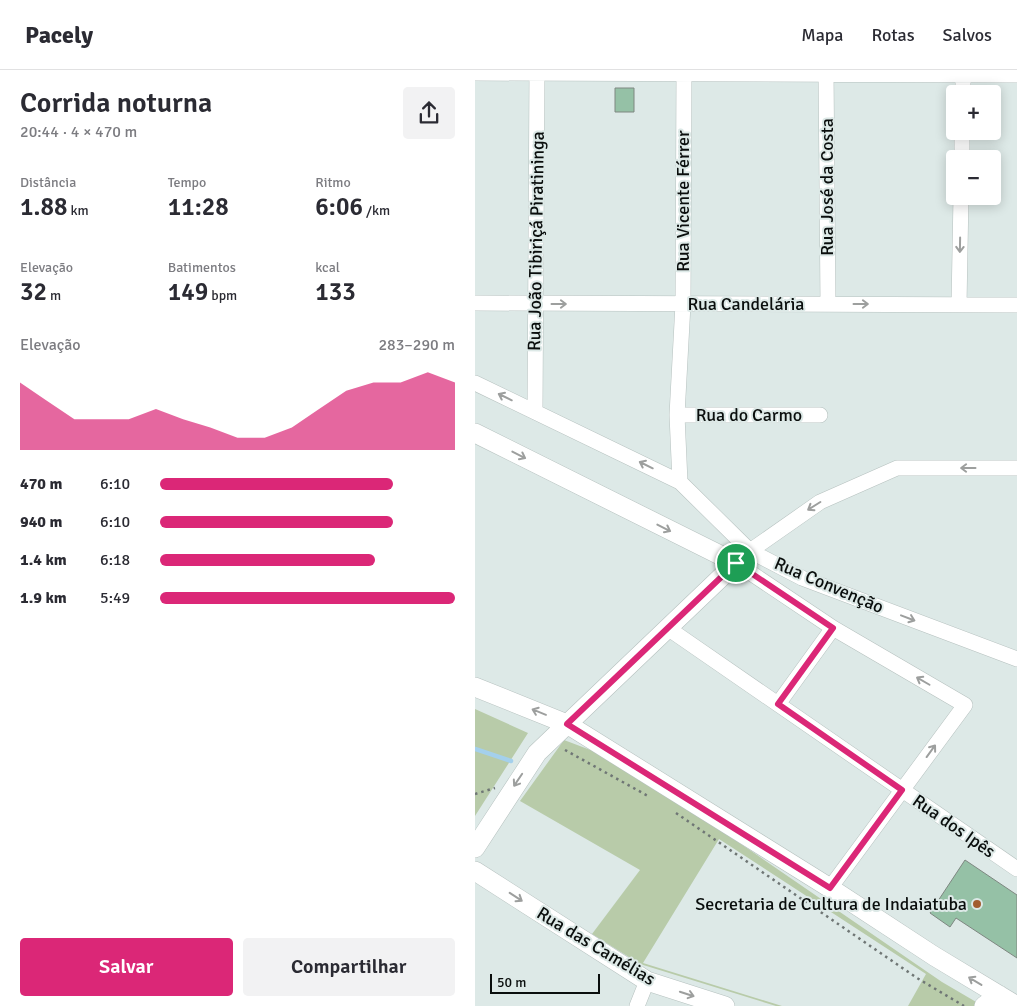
<!DOCTYPE html>
<html lang="pt">
<meta charset="utf-8">
<style>
:root{--surface:#fff;--page:#f2f2f3;--text:#2b2b33;--muted:#7c7c81;--line:#e1e1e2;--accent:#db2777}
body{margin:0;font-family:Signika,sans-serif;background:var(--page);color:var(--text);height:100vh;display:flex;flex-direction:column;font-size:19px;white-space:nowrap}
*{box-sizing:border-box;margin:0}
p{font-size:16px;color:var(--muted)}
.icon{flex:none;width:28px;height:28px;fill:none;stroke:currentColor;stroke-width:2;stroke-linecap:round;stroke-linejoin:round}
.map{position:relative;flex:1;overflow:hidden}
.side{display:flex;flex-direction:column;background:var(--surface);width:475px}
.side>*{flex:none}
.controls{position:absolute;left:471px;top:15px;display:grid;gap:10px}
.controls a{display:grid;place-items:center;width:55px;height:55px;border-radius:5px;background:var(--surface);box-shadow:0 2px 12px #0003;font-size:25px}
.scale{position:absolute;left:15px;bottom:12px;width:110px;box-sizing:border-box;padding-left:5px;border:2px solid #0a0e0d;border-top:0;font-size:14px;line-height:18px;white-space:nowrap;color:#0a0e0d;-webkit-text-stroke:4px #dde9e7;paint-order:stroke}
.pin{position:absolute;display:grid;place-items:center;width:42px;height:42px;color:#fff;margin:-21px;border:2px solid #fff;border-radius:50%;box-shadow:0 1px 5px #0007}
.round{display:grid;place-items:center;flex:none;width:52px;height:52px;border-radius:5px;background:var(--page)}
.summary{display:flex;align-items:center;justify-content:space-between;height:85px;padding:0 20px}
h1{font-size:28px;font-weight:600;line-height:38px}
.figures{display:grid;grid-template-columns:repeat(3,1fr);gap:8px;height:85px;padding:5px 20px}
.figures div{display:grid;align-content:center}
.figures b{font-size:25px;font-weight:600}
.figures small{font-size:14px;font-weight:400}
.figures p{font-size:14px}
.chart{height:140px;padding:10px 20px}
.chart p{display:flex;justify-content:space-between}
.chart svg{width:100%;height:90px;margin-top:5px;fill:var(--accent);opacity:.7}
.primary-button{display:flex;gap:10px;margin-top:auto;padding:10px 20px}
.primary-button a{flex:1;height:58px;border-radius:5px;background:var(--accent);color:#fff;font-size:20px;font-weight:600;line-height:58px;text-align:center}
.primary-button a+a{background:var(--page);color:var(--text)}
ul{padding:0 20px;list-style:none;font-size:16px}
li{display:grid;grid-template-columns:80px 60px 1fr;align-items:center;height:38px}
li i{height:12px;border-radius:6px;background:var(--accent)}
header{display:flex;align-items:center;gap:30px;box-sizing:border-box;height:70px;padding:0 25px;background:var(--surface);border-bottom:1px solid var(--line)}
header strong{font-size:24px}
nav{display:flex;gap:28px;margin-inline-start:auto;font-size:18px}
main{display:flex;flex:1;min-height:0}
.map>svg:first-child{display:block}
.green{fill:#b8cba9}
.lines{fill:none;stroke-linecap:round;stroke-linejoin:round}
.stream{stroke:#a4d0ec;stroke-width:4.5}
.building{fill:#95c1a6;stroke:#7e8781}
.minor-casing{stroke:#b6c1bf;stroke-width:16}
.major-casing{stroke:#b6c1bf;stroke-width:20}
.path{stroke:#6f7675;stroke-width:2.5;stroke-dasharray:2.5 4;stroke-linecap:butt}
.minor{stroke:#fff;stroke-width:15}
.major{stroke:#fff;stroke-width:19}
.oneway{stroke:#9d9f9e}
.route-casing{stroke:#fff;stroke-width:10}
.route{stroke:#db2777;stroke-width:6}
.poi-dot{fill:#a25d2f;stroke:#dde9e7;stroke-width:2}
.labels{text-anchor:middle;stroke-width:4;stroke-linejoin:round;paint-order:stroke}
.street-label{font-size:18px;fill:#0a0e0d;stroke:#dde9e7}
.poi-label{font-size:18px;fill:#0a0e0d;stroke:#dde9e7;text-anchor:end}
</style>
<header>
<strong>Pacely</strong>
<nav><a>Mapa</a><a>Rotas</a><a>Salvos</a></nav>
</header>
<main>
<section class="side">
<div class="summary"><div><h1>Corrida noturna</h1><p>20:44 · 4 × 470 m</p></div><a class="round"><svg class="icon" aria-label="share" viewBox="0 0 24 24"><path d="M12 15V3M7 8l5-5 5 5M5 13v7h14v-7"/></svg></a></div>
<div class="figures">
<div><p>Distância</p><b>1.88<small> km</small></b></div>
<div><p>Tempo</p><b>11:28</b></div>
<div><p>Ritmo</p><b>6:06<small> /km</small></b></div>
</div>
<div class="figures">
<div><p>Elevação</p><b>32<small> m</small></b></div>
<div><p>Batimentos</p><b>149<small> bpm</small></b></div>
<div><p>kcal</p><b>133</b></div>
</div>
<div class="chart"><p><span>Elevação</span>283–290 m</p>
<svg viewBox="0 0 160 44" preserveAspectRatio="none"><path d="M0 44V11L10 20L20 29L30 29L40 29L50 24L60 29L70 33L80 38L90 38L100 33L110 24L120 15L130 11L140 11L150 6L160 11V44z"/></svg>
</div>
<ul>
<li><b>470 m</b>6:10<i style="width:79%"></i></li>
<li><b>940 m</b>6:10<i style="width:79%"></i></li>
<li><b>1.4 km</b>6:18<i style="width:73%"></i></li>
<li><b>1.9 km</b>5:49<i style="width:100%"></i></li>
</ul>
<div class="primary-button"><a>Salvar</a><a>Compartilhar</a></div>
</section>
<div class="map">
<svg width="542" height="936" viewBox="0 0 542 936">
<rect width="100%" height="100%" fill="#dde9e7"/>
<path class="green" d="M0,639L53,663L0,746Z
M89,670L126,684L196,726L467,912L508,936H433L451,904L244,769L168,893L307,936H301L165,894L117,864L165,800L45,731Z"/>
<g class="lines">
<path class="stream" d="M0,679L36,691"/>
</g>
<path class="building" d="M140,18H159V42H140Z
M490,790L542,825V888L481,848L475,857L455,843Z"/>
<g class="lines">
<defs>
<path id="minor" d="M351,0L353,234
M0,3L542,5
M488,24V0
M487,89V61
M0,233L542,235
M484,235L486,126
M0,313L205,412L275,481L327,508L542,589
M60,342L62,0
M202,345H345
M205,412L202,345L208,234L209,0
M194,559L542,799
M303,634L358,558
M355,818L490,635L358,558L261,493L275,481L345,432L422,398H542
M162,936L172,911"/>
<path id="major" d="M0,363L261,493L62,683L0,778
M0,617L92,654L355,818L459,886L542,936
M0,801L172,911L250,936
M509,936L524,925"/>
</defs>
<use href="#minor" class="minor-casing"/>
<use href="#major" class="major-casing"/>
<path class="path" d="M90,680L173,726
M0,724L20,718
M201,743L442,908L489,936"/>
<use href="#minor" class="minor"/>
<use href="#major" class="major"/>
</g>
<defs><path id="oneway-shaft" d="M-6 0H5M1.5-3L5.5 0L1.5 3" fill="none" stroke-width="1.6" stroke-linecap="round" stroke-linejoin="round" transform="scale(1.25)"/></defs>
<g class="oneway">
<use href="#oneway-shaft" transform="translate(485 175) rotate(91)"/>
<use href="#oneway-shaft" transform="translate(84 234)"/>
<use href="#oneway-shaft" transform="translate(386 234)"/>
<use href="#oneway-shaft" transform="translate(30 327) rotate(-154)"/>
<use href="#oneway-shaft" transform="translate(44 385) rotate(27)"/>
<use href="#oneway-shaft" transform="translate(171 395) rotate(-154)"/>
<use href="#oneway-shaft" transform="translate(493 398) rotate(180)"/>
<use href="#oneway-shaft" transform="translate(339 436) rotate(148)"/>
<use href="#oneway-shaft" transform="translate(189 458) rotate(27)"/>
<use href="#oneway-shaft" transform="translate(433 548) rotate(21)"/>
<use href="#oneway-shaft" transform="translate(448 611) rotate(-150)"/>
<use href="#oneway-shaft" transform="translate(64 642) rotate(-158)"/>
<use href="#oneway-shaft" transform="translate(456 681) rotate(-54)"/>
<use href="#oneway-shaft" transform="translate(43 710) rotate(124)"/>
<use href="#oneway-shaft" transform="translate(41 827) rotate(33)"/>
<use href="#oneway-shaft" transform="translate(500 911) rotate(-149)"/>
<use href="#oneway-shaft" transform="translate(212 924) rotate(18)"/>
</g>
<g class="lines">
<defs>
<path id="route" d="M261,493L358,558L303,634L427,720L355,818L92,654Z"/>
</defs>
<use href="#route" class="route-casing"/>
<use href="#route" class="route"/>
</g>
<circle class="poi-dot" cx="502" cy="834" r="5"/>
<g class="labels">
<g class="street-label">
<text transform="translate(352 117) rotate(-90)" y="6">Rua José da Costa</text>
<text transform="translate(208 131) rotate(-90)" y="6">Rua Vicente Férrer</text>
<text transform="translate(61 171) rotate(-89)" y="6">Rua João Tibiriçá Piratininga</text>
<text x="271" y="240">Rua Candelária</text>
<text x="274" y="351">Rua do Carmo</text>
<text transform="translate(354 515) rotate(23)" y="6">Rua Convenção</text>
<text transform="translate(479 756) rotate(35)" y="6">Rua dos Ipês</text>
<text transform="translate(121 876) rotate(31)" y="6">Rua das Camélias</text>
</g>
<g class="poi-label">
<text x="492" y="840">Secretaria de Cultura de Indaiatuba</text>
</g>
</g>
</svg>
<div class="controls">
<a>+</a>
<a>−</a>
</div>
<div class="scale">50 m</div>
<div class="pin" style="left:261px;top:493px;background:#1e9e55"><svg class="icon" aria-label="arrive" viewBox="0 0 24 24"><path d="M6 21V4h12l-3 4 3 4H6"/></svg></div>
</div>
</main>
